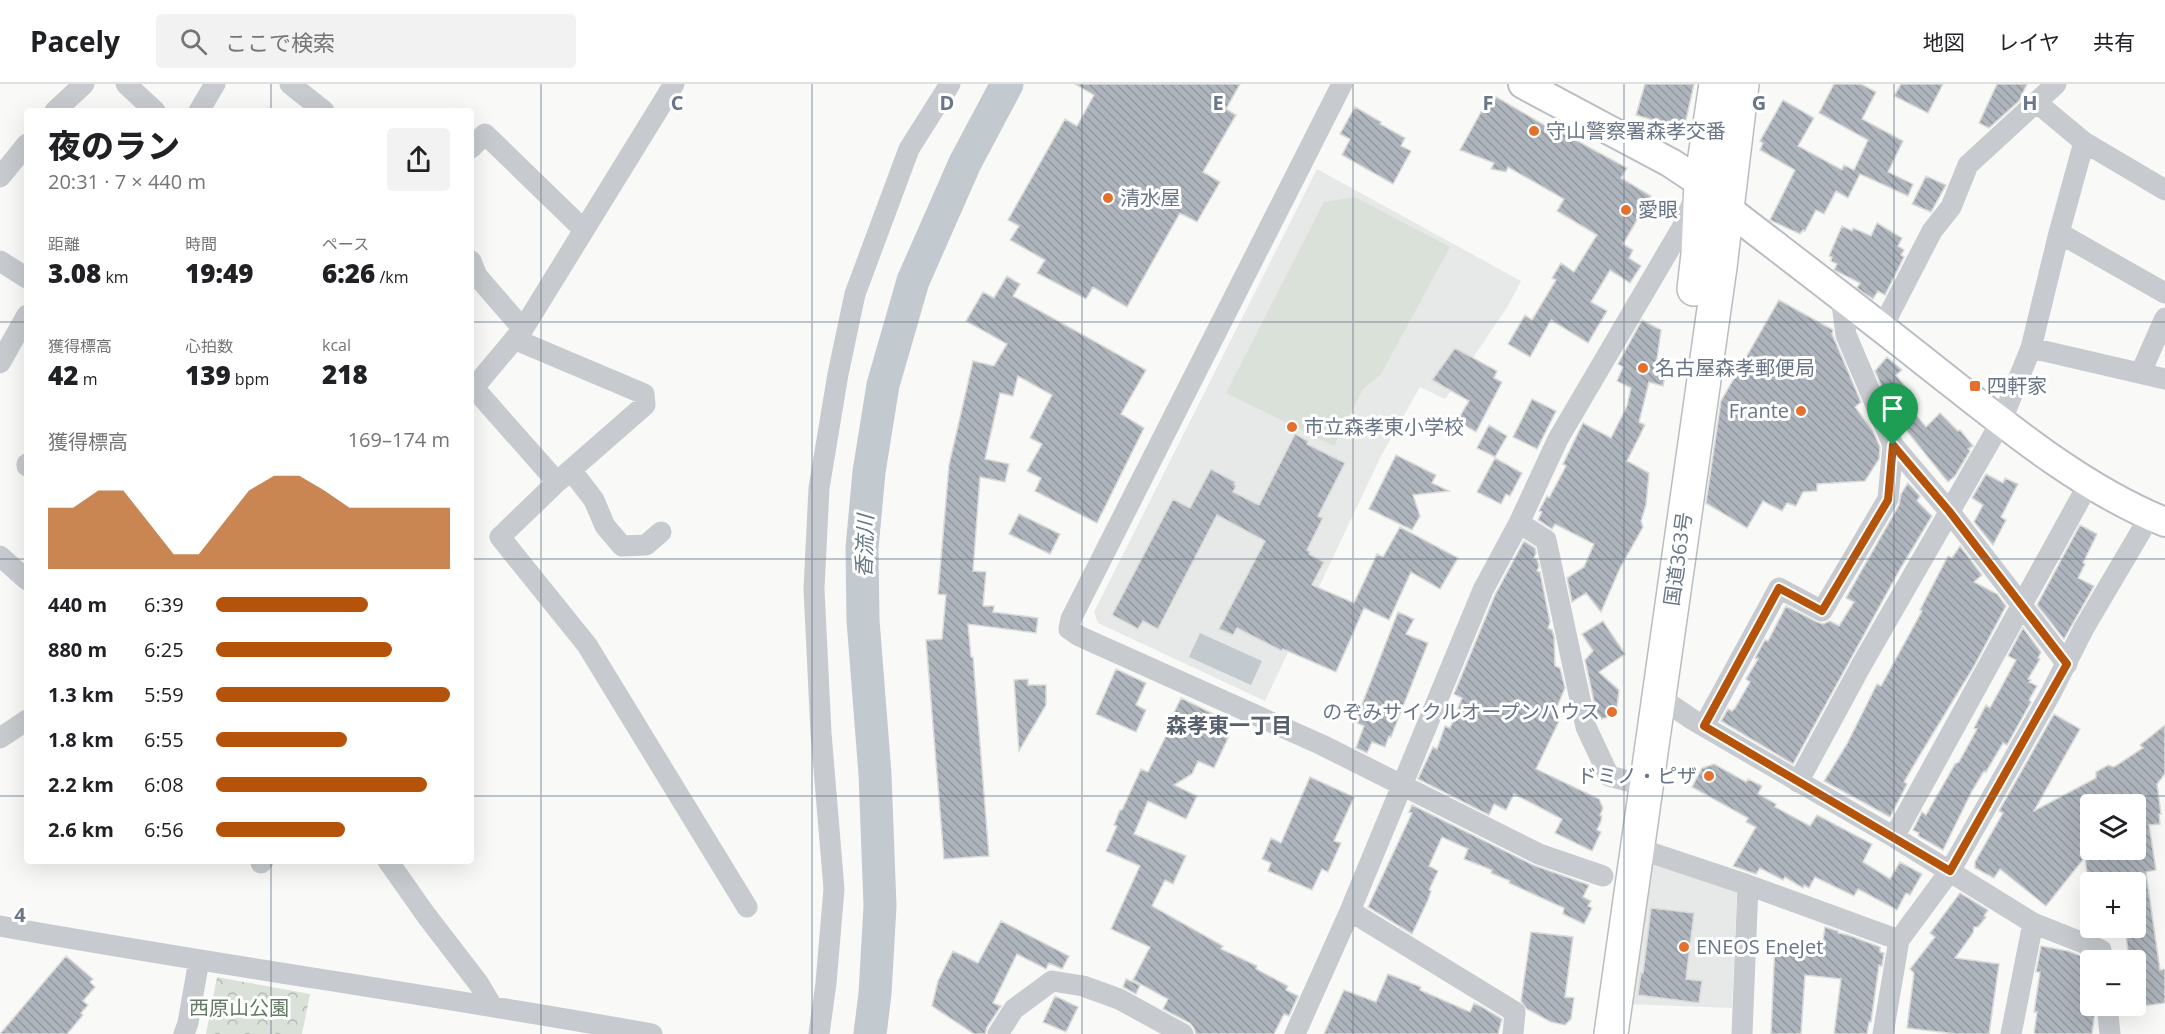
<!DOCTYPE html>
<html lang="ja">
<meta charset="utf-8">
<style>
:root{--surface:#fff;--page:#f2f2f2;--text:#202124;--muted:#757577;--line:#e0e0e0;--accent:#b45309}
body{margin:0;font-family:"Open Sans","Noto Sans JP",sans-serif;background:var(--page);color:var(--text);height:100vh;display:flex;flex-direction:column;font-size:22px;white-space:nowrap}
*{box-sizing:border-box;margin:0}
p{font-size:20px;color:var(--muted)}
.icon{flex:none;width:33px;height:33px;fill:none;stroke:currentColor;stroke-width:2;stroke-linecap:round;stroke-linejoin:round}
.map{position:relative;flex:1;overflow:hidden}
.drawer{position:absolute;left:24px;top:24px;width:450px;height:756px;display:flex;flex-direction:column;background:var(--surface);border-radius:6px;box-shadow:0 6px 24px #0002}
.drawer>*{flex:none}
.buttons{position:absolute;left:2080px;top:710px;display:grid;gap:12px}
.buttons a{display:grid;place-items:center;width:66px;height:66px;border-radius:6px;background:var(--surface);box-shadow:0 6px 24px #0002;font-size:30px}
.pin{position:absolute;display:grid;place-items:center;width:51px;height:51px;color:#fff;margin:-62px -26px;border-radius:50% 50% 50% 0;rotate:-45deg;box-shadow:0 0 6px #0007}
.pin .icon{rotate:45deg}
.round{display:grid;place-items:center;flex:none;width:63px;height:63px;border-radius:6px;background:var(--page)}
.headline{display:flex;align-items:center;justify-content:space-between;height:102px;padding:0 24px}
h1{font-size:33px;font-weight:800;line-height:45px}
.metrics{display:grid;grid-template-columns:repeat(3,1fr);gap:9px;height:102px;padding:6px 24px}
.metrics div{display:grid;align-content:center}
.metrics b{font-size:26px;font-weight:800}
.metrics small{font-size:16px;font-weight:400}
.metrics p{font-size:16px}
.chart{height:168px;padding:12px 24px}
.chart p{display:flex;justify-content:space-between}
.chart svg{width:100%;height:108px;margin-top:6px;fill:var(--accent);opacity:.7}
ul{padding:0 24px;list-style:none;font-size:20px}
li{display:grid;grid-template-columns:96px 72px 1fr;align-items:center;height:45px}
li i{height:15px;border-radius:8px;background:var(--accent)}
header{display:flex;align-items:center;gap:36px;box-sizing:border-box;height:84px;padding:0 30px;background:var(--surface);border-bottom:2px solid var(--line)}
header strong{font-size:28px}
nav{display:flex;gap:33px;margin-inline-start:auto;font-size:21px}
.search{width:420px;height:54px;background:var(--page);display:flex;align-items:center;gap:15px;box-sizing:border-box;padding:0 21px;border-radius:6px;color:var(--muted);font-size:22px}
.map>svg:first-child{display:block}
.built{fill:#e7e9e8}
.grass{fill:#dae1d8}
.park{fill:url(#park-crowns)}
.water{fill:#c2cad0}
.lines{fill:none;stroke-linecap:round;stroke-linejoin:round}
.river{stroke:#c2cad0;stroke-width:33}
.building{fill:url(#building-back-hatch);stroke:#dbdcd9;stroke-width:1.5;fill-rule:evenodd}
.secondary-casing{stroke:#babdc3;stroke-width:32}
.highway-casing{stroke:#babcc0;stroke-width:36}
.street{stroke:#c7cace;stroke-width:21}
.secondary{stroke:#fff;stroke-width:28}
.highway{stroke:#fff;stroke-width:33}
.route-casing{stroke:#fff;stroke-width:12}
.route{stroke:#b45309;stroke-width:8}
.grid{fill:none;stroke:#697688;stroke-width:1.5;stroke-opacity:0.55}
.poi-dot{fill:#e4702d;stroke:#fff;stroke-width:2}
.labels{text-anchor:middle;stroke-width:6;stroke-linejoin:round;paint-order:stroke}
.poi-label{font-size:20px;fill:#697688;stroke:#fff;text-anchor:start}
.street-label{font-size:20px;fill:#697688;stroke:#fff}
.park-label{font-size:20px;fill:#657a64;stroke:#fff}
.water-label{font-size:21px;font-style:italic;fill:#647783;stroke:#fff}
.neighbourhood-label{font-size:21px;font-weight:bold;fill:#57606d;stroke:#fff}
.grid-label{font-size:20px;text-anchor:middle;font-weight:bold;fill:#697688;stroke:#fff;stroke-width:6;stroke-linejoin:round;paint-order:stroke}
</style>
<header>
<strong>Pacely</strong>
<div class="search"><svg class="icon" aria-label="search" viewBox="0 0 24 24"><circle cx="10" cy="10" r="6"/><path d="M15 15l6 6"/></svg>ここで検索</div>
<nav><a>地図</a><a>レイヤ</a><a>共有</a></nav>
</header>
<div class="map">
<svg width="2165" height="950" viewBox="0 0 2165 950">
<defs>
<pattern id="park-crowns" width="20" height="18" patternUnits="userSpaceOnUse" patternTransform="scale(1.5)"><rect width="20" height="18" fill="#dae1d8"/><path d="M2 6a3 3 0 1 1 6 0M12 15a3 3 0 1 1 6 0" fill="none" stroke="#b5bbb5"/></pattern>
<pattern id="building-back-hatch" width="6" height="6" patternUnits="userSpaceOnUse" patternTransform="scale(1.5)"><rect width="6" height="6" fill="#aeb5bc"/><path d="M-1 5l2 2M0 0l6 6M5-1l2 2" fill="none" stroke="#92989f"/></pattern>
</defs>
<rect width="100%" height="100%" fill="#f9faf7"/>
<path class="built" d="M1317,85L1521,197L1508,222L1445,315L1420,303L1381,372L1265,617L1098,539L1094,528Z
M1646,777L1737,807L1732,924L1625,920Z"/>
<path class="grass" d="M1355,113L1450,163L1381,290L1363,305L1334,362L1226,309L1324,118Z"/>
<path class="park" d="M217,893L310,910L302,950H206Z"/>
<path class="water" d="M1200,549L1262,577L1251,601L1189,573Z"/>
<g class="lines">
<path class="river" d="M870,950L875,910L880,822L875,690L863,536L862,464L869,388L883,301L913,197L965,79L1007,0"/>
</g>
<path class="building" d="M1075,0H1240L1226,25L1236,31L1203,88L1220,98L1197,138L1180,129L1127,223L1093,203L1086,215L1037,189L1045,176L1010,156L1019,142L1008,136L1065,35L1077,42L1094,11Z
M1645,0H1694L1684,45L1636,31Z
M1834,0H1861L1876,8L1862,35L1903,57L1888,88L1913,100L1908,112L1860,90L1848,114L1836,107L1824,130L1816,126L1805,147L1803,146L1800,150L1770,136L1795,86L1760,66L1763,59L1760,57L1783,16L1814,34L1798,62L1842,86L1844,81L1854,86L1868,56L1819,29Z
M1901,0H1943L1928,29L1894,12Z
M1997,0H2027L2019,17L1989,44L1979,39Z
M1491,10L1551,45L1552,43L1627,84L1621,94L1651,112L1623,160L1633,166L1629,174L1641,182L1630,199L1610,186L1591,218L1607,227L1588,259L1551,236L1530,273L1508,260L1525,231L1532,236L1556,196L1552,194L1561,179L1574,188L1597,151L1557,127L1564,115L1508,83L1506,88L1491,85L1494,79L1460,66Z
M1355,23L1381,38L1380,40L1405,54L1401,62L1411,67L1393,100L1342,71L1350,55L1340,50Z
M1926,92L1946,101L1931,128L1912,120Z
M1877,139L1902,154L1898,162L1904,166L1901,171L1904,173L1885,211L1878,207L1873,215L1857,204L1860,199L1834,186L1837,180L1831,177L1832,173L1829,172L1842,142L1852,147L1853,144L1871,152Z
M1007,192L1020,200L1013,212L1146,286L1121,330L1144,344L1097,439L1035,407L1041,394L1027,387L1042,360L1030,354L1052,311L1018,292L1013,312L1000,309L985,375L1009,380L1005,398L980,393L973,487L986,488L983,522H994L993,528L1038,534L1036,549L968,540L971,573H973L989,772L944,775L926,556L942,555L946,511L938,510L949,381L973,277L994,282L1007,260L966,237L983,208L994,214Z
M1779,216L1833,246L1832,250L1861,318L1855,323L1873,347L1880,363L1879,375L1865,397L1817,400V407L1803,408L1796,422L1787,419L1782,427L1763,417L1747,444L1706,419L1721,317Z
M1642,236L1661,246L1656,282L1666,287L1663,302L1649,298L1639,338L1645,341L1627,377L1649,389L1646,421L1641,437L1643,443L1620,484L1601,528L1586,509L1572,518L1567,494L1584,483L1594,460L1555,440L1552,445L1538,436L1542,428L1539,427L1547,412L1549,414L1566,382L1563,380L1583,339L1611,354L1627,322L1631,304L1617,297L1623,283L1618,280Z
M1455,264L1497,287L1494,294L1502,298L1476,348L1457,337L1469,317L1432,296Z
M1887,273L1902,286L1896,291L1914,314L1907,320L1926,343L1940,329L1958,347L1960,346L1973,362L1968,365L1970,367L1955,392L1948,398L1894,331L1875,287Z
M1532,315L1556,327L1537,365L1513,353Z
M1489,341L1507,352L1495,373L1477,364Z
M1295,350L1308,357L1307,360L1345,379L1318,432L1323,434L1307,466L1310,468L1309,470L1324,478L1312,501L1354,519L1377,470L1383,473L1400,443L1458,474L1440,505L1411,488L1389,536L1364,524L1336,588L1283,565L1282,567L1237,544L1233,551L1219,545L1265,457L1217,431L1158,545L1143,537L1138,545L1112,531L1173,415L1190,424L1211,385L1235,398L1234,400L1236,402L1233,408L1259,421Z
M1396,371L1436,391L1432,399L1449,407L1413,411L1420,432L1412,446L1369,425Z
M1495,374L1522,389L1510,412L1506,410L1501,420L1477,408Z
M1986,390L2003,399L2005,394L2018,400L2001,433L2006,436L1993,461L1974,438L1983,421L1972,414Z
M1908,399L1920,412L1917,417L1932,432L1900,485L1793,680L1721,637L1728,625L1732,627L1735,624L1750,598L1746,595L1758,575L1755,574L1765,556L1768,557L1786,522L1817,538L1823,540L1830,537L1839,542L1854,518L1846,514L1899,421L1901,410Z
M1019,430L1060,450L1050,470L1009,450Z
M2080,441L2097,450L2083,479L2085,480L2078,494L2094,502L2064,555L2037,521Z
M1524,457L1535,464L1536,469L1534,474L1537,475L1539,482L1537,487L1540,488L1550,538L1548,544L1552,546L1554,552L1555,582L1560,584L1565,604L1554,630L1561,633L1536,685L1599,715L1603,724L1600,731L1602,732L1601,737L1597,746L1601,748L1592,767L1555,749L1562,735L1514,710L1506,726L1494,720L1489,731L1418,695L1433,663L1437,665L1445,642L1450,644L1462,614L1454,610L1495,511Z
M1960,462L1982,491L1974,498L1997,510L2006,522L1973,584L1918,674L1904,698L1907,700L1890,733L1824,697L1847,660L1877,600L1881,602L1922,527L1920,526L1948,472L1952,474Z
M1398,528L1414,535L1406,550L1428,559L1391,653L1389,652L1385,663L1372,658L1367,669L1356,664L1364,642L1355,638Z
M1603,537L1625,570L1599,588L1619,606L1616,631L1598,636L1585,576L1593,567L1582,550Z
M2023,544L2041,568L2038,574L2040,575L2028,595L2031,596L2029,598L2037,602L2029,616L2031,618L2007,661L2003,659L1986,688L1984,687L1972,707L1943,766L1920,753L1918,751L1919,749L1913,746L1922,728L1926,731L1955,680L1959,678L1977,645L1974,644L1986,621L1990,624L2016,576L2008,572Z
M1116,585L1146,599L1136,621L1146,626L1136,648L1096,630Z
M1028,595V601H1046V621L1019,667L1014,596Z
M1181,614L1224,635L1230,650L1214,684L1198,677L1192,690L1174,701L1197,712L1186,735L1148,717L1134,750L1186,772L1173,800L1165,796L1152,822L1223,862L1221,865L1257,882L1256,885L1288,902L1286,906L1298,912L1289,932L1284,930L1274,950H1196L1194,944L1190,939L1163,925L1168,915L1133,896L1150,863L1111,845L1140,782L1106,767L1117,742L1114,741L1120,726H1122L1141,685L1148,688L1173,638L1170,637Z
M2054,630L2080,645L2034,727L2096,694V688L2108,681L2114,683L2143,664L2140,661L2165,641V690L2157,700L2161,730H2159L2160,740L2149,741L2156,786L2146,788L2160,886L2165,885V919L2136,923V876H2129L2125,843H2136V798H2088L2085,773L2046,822L2000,785L1994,794L1975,784V778L2003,729L1999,727ZM2091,720H2136V765H2091Z
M1714,680L1746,698L1748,695L1762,702L1758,710L1776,720L1775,723L1810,742L1817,731L1872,760L1863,778L1890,795L1900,778L1922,790L1910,811L1906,809L1897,826L1858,805L1854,812L1815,793L1809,804L1804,801L1803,804L1785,793L1783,796L1760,784L1756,790L1733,782L1756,743L1746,738L1748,734L1692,703L1702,684Z
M1310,693L1354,713L1334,757L1341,759L1328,788L1322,785L1312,806L1268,787L1271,779L1262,775L1271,754L1281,759Z
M1412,721L1533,781L1589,801L1583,813L1591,817L1588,822L1592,824L1584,840L1563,830L1564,824L1509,799L1510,797L1491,789L1492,786L1464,775L1468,765L1442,753L1429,782L1438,787L1429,806L1431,807L1428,816L1412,850L1368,823L1412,729L1409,728Z
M1960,809L1988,826L1984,832L1986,833L1978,843H1974L1973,849L1955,874L1999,880L1989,950H1956L1907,944L1914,889L1910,885L1935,853L1930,849Z
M1651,824L1694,829L1686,895L1702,897L1699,919L1638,911L1641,889H1643Z
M1001,837L1069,872L1062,885L1049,879L1046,885L1017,870L993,919L1001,922L987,943L985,950H974L932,922L938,897L953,867L978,879Z
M1825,843L1838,847V849L1848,851L1880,863V868L1884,869L1882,882L1879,881L1871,938H1869L1867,950H1834L1841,895L1805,891L1801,950H1771L1775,859L1822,862Z
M1531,848L1573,853L1565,913L1574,914L1571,935L1565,941L1551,938L1527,925L1521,917Z
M2041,862L2068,867L2089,875L2091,882V921H2094L2095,927L2092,950H2034L2037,928H2034L2040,888H2036Z
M66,872L93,895L90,898L95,903L83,917L88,921L81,929L83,931L67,950H0Z
M1388,890L1421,903L1420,906L1470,928L1474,919L1482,923L1502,935L1498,950H1324L1344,906L1376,918Z
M1126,895L1140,901L1136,910L1123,903Z
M1055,912L1078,923L1066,948L1043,938Z"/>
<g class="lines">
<defs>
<path id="secondary" d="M1523,0L1671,79L1701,99L1725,123C1795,177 1865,230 1934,285C2004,340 2082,405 2165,438"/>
<path id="highway" d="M1694,205L1698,170L1701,99L1716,0
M1611,950L1720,183L1742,0"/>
</defs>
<use href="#secondary" class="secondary-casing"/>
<use href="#highway" class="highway-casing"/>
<path class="street" d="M126,0L155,27
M290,0L324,27
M1342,0L1071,535L1069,545L1079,552L1322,661L1539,770L1603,792
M55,27L84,0
M199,27L215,0
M2084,58L2165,106
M471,64L485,50L584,146
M0,93L27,60
M2059,149L2165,209
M0,177L27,194
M471,177L477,192L523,245
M1841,212L1846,251L1893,361L1949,427L2067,580
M1882,244L1932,147L1951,123L1968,81L2056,0
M514,255L644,310L645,321L557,398L500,453L587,561L747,823
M2031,264L2165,295
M0,279L27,231
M2141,288L2165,234
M474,304L557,398
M471,307L523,245L674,0
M27,380V382
M571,386L594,416L605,442L622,462L646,461L661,448
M1519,439L1546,456L1586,643L1609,692L1628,697
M0,472L27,496
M1658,612L1693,636L1894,753L2033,839L2101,866L2102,876
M1704,642L1779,504L1822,527L1888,415L1893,361
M0,654L27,636
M1798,698L1862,580L2001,338L2031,264L2059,149L2084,58L2036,18
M1894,753L2089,399
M1637,764L1748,801L1899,856
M388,777L426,831L479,900L492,922
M261,779L263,777
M1350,827L1515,928L1513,950
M0,842C217,881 435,911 652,950
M2107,921L2110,950
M184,950L188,939L199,876
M819,950L826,899L834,805L821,649L814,505L819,404L838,290L855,210L909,65L950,0
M998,950L1014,925L1052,897L1083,902L1119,915L1183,950
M1295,950L1350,827L1483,506L1519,439L1558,355L1683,142L1694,115
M1742,950L1748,801
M1883,950L1899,856L1950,787L2051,609L2084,544L2150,432
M2011,950L2033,839"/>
<use href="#secondary" class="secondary"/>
<use href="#highway" class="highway"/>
</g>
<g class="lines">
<defs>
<path id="route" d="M1893,361L1949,427L2067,580L1950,787L1704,642L1779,504L1822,527L1888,416Z"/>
</defs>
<use href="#route" class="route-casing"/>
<use href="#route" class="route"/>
</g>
<path class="grid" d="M271,0V27M541,0V950M812,0V950M1082,0V950M1353,0V950M1624,0V950M1894,0V950M0,238H27M471,238H2165M0,475H27M471,475H2165M0,712H27M471,712H2165M271,777V950"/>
<g class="poi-dot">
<circle cx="1534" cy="47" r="6"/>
<circle cx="1108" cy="114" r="6"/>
<circle cx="1626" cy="126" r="6"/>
<circle cx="1643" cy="284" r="6"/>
<rect x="1969" y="296" width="12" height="12" rx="3"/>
<circle cx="1801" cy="327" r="6"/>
<circle cx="1292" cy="343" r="6"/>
<circle cx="1612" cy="628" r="6"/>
<circle cx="1709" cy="692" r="6"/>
<circle cx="1684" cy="863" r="6"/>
</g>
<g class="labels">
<g class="poi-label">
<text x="1546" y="54">守山警察署森孝交番</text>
<text x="1120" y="121">清水屋</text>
<text x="1638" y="133">愛眼</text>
<text x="1655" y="291">名古屋森孝郵便局</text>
<text x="1987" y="309">四軒家</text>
<text x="1789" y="334" text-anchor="end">Frante</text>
<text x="1304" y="350">市立森孝東小学校</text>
<text x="1600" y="635" text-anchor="end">のぞみサイクルオープンハウス</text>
<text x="1697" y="699" text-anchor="end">ドミノ・ピザ</text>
<text x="1696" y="870">ENEOS EneJet</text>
</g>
<g class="street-label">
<text transform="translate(1678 475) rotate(-82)" y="7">国道363号</text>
</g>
<g class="park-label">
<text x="239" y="931">西原山公園</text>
</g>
<g class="water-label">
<text transform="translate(865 462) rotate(-88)" y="7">香流川</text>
</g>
<g class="neighbourhood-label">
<text x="1229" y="649">森孝東一丁目</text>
</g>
</g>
<g class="grid-label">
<text x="677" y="26">C</text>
<text x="947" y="26">D</text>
<text x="1218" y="26">E</text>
<text x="1488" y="26">F</text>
<text x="1759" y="26">G</text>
<text x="2030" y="26">H</text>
<text x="20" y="838">4</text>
</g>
</svg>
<div class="buttons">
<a><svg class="icon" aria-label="layers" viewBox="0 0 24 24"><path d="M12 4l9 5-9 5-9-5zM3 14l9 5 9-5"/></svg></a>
<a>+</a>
<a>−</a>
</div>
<div class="pin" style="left:1893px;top:361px;background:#1e9e55"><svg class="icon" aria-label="arrive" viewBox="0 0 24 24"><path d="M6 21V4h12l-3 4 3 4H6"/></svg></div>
<section class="drawer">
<div class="headline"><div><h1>夜のラン</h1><p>20:31 · 7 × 440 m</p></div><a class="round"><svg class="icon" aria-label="share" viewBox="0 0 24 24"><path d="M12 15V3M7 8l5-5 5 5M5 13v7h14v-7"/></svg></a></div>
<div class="metrics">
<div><p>距離</p><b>3.08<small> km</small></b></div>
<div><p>時間</p><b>19:49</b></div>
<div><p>ペース</p><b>6:26<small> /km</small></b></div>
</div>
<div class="metrics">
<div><p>獲得標高</p><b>42<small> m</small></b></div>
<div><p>心拍数</p><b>139<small> bpm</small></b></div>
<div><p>kcal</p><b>218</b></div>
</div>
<div class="chart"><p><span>獲得標高</span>169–174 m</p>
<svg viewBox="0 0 160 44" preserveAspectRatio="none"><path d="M0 44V19L10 19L20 12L30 12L40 25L50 38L60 38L70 25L80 12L90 6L100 6L110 12L120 19L130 19L140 19L150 19L160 19V44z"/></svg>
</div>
<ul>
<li><b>440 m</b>6:39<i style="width:65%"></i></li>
<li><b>880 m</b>6:25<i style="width:75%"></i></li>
<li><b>1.3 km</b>5:59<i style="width:100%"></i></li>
<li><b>1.8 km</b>6:55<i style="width:56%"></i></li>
<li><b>2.2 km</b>6:08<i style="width:90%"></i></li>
<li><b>2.6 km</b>6:56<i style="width:55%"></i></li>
</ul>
</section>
</div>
